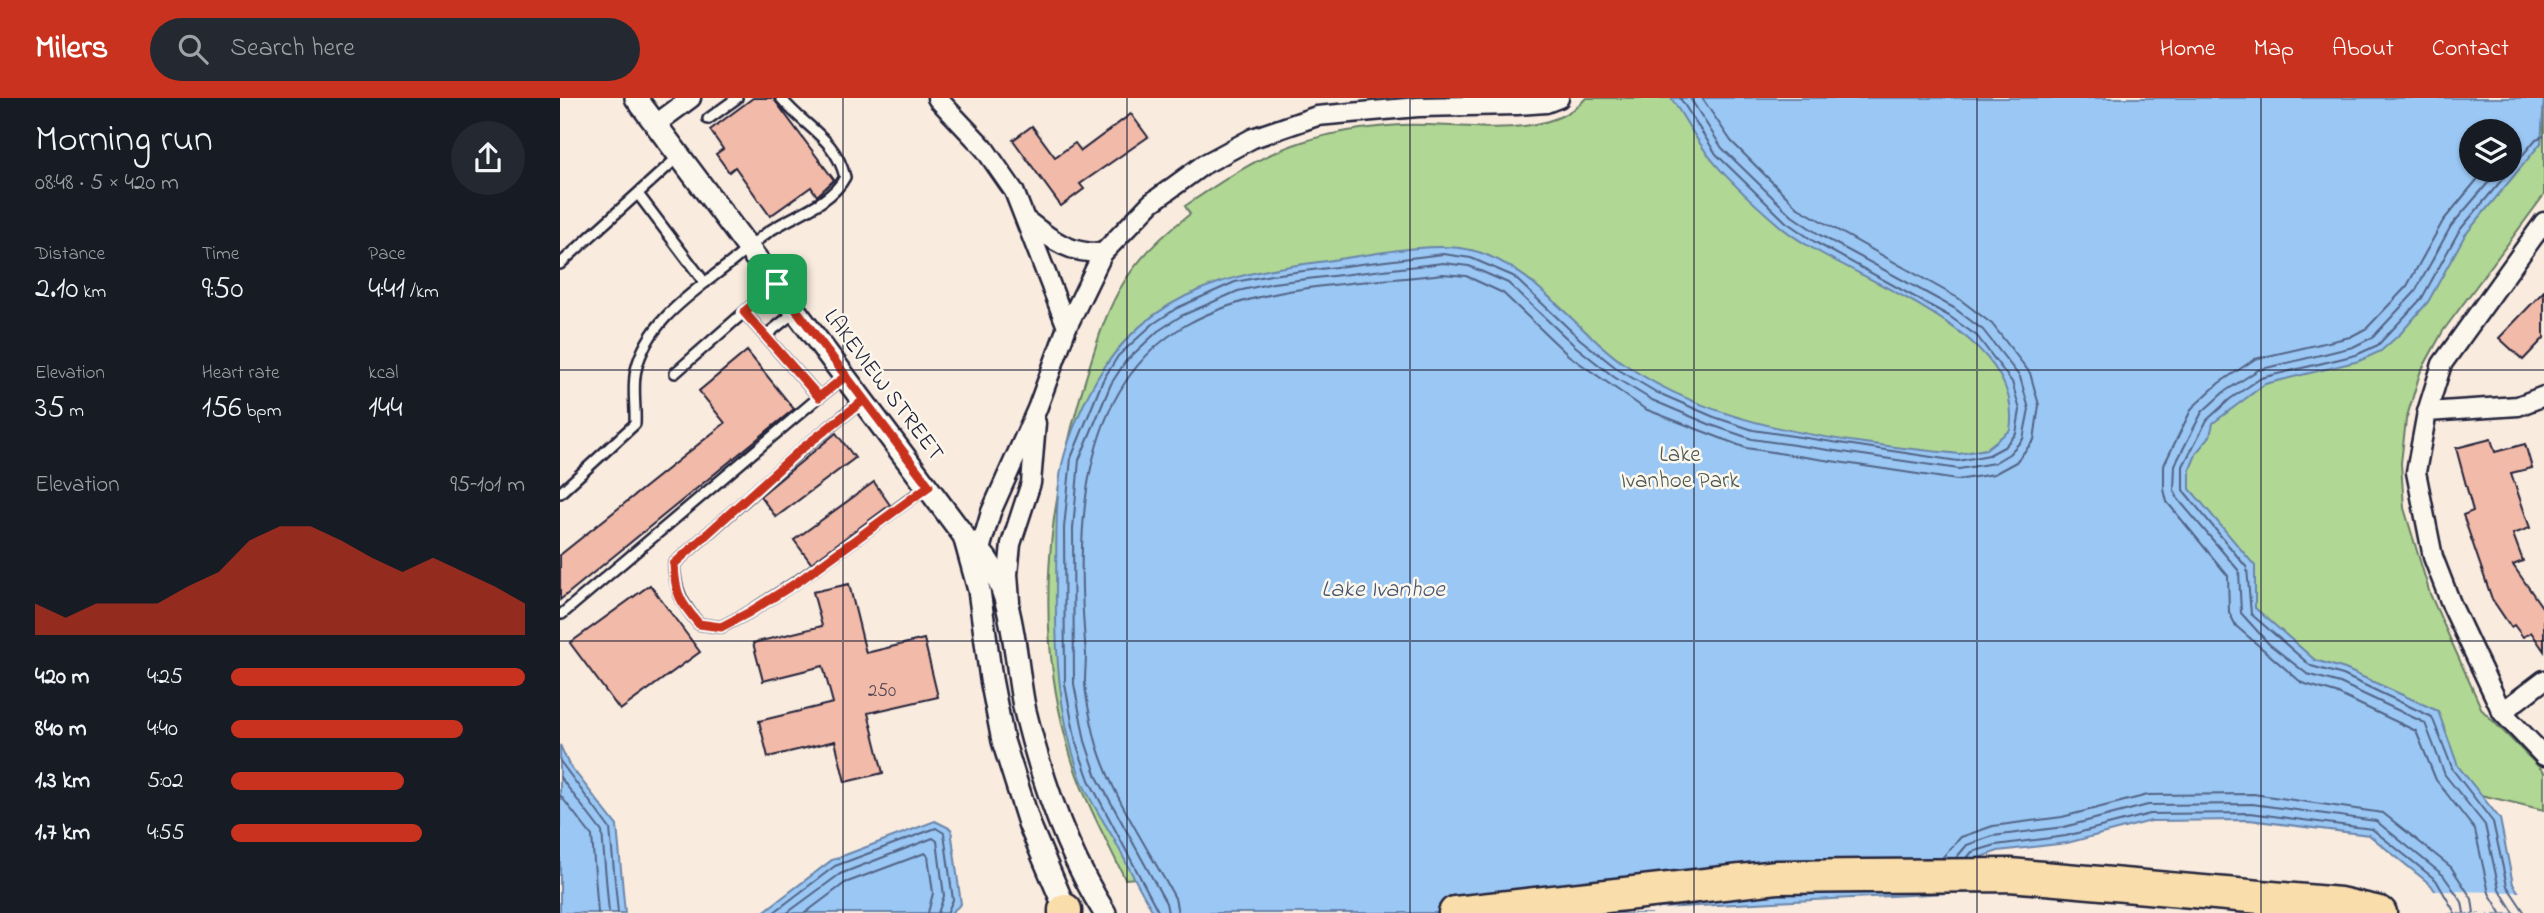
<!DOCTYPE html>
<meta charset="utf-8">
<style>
:root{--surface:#171b24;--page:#242831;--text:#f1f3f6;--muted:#9ea1a6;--accent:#c8321e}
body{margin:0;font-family:"Indie Flower",sans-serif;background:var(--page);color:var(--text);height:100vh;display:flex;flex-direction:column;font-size:26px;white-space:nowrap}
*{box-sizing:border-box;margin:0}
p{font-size:23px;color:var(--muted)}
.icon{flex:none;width:38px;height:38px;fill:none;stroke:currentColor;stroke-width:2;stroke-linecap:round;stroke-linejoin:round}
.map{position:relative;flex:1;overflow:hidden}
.details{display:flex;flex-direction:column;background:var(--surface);width:560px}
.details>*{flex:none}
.tools{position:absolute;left:1899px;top:21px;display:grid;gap:14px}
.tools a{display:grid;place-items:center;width:63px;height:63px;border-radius:50%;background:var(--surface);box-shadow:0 2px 5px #0004;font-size:35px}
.pin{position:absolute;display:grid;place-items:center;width:60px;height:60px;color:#fff;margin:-30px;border-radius:14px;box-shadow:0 4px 10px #0006}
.round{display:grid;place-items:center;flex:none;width:74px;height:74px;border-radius:37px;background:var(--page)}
.headline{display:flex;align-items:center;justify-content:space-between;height:119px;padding:0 35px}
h1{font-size:38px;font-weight:600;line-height:52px}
.stats{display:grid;grid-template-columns:repeat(3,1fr);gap:10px;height:119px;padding:7px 35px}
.stats div{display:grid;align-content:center}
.stats b{font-size:30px;font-weight:600}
.stats small{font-size:19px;font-weight:400}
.stats p{font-size:19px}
.chart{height:196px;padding:14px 35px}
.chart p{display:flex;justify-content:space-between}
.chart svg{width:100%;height:126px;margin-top:7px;fill:var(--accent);opacity:.7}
ul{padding:0 35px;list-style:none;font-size:23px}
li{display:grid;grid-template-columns:112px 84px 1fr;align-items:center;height:52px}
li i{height:18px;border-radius:9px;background:var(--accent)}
header{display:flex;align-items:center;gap:42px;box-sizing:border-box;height:98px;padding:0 35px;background:var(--accent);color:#fff}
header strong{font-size:33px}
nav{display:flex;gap:38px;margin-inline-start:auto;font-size:24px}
.search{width:490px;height:63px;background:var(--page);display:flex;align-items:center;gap:18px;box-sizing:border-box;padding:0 24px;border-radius:38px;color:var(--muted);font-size:26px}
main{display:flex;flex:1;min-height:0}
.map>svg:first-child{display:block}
.green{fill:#b0d793;stroke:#697c67;stroke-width:2;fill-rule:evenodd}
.water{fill:#9ac7f4;stroke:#6a85aa;stroke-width:2;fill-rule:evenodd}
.pier{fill:#f9ebde}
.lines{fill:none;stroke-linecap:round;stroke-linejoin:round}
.shore{stroke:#526485;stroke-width:2}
.building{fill:#f2baa8;stroke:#22223b;stroke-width:2}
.service-casing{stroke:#22223b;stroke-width:14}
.minor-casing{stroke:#22223b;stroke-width:23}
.tertiary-casing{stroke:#22223b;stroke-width:26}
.motorway-casing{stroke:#22223b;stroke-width:37}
.service{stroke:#fbf7ec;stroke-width:9}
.minor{stroke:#fbf7ec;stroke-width:18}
.tertiary{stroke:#fbf7ec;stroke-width:21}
.motorway{stroke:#f9deab;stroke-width:32}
.route-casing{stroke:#fff;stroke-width:14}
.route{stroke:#c8321e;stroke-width:9}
.grid{fill:none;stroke:#22223b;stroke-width:2;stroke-opacity:0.55}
.labels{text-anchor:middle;stroke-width:5;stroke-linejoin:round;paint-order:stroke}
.number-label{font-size:19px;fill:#564856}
.street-label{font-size:23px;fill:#22223b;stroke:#fbf7ec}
.park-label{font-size:23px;fill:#4d5855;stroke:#fbf7ec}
.water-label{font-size:24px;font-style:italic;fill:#465472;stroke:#fbf7ec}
</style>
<header>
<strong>Milers</strong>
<div class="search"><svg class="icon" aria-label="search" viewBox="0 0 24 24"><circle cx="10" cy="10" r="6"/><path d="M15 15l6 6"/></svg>Search here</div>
<nav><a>Home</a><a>Map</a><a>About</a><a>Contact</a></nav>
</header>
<main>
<section class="details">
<div class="headline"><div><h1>Morning run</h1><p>08:48 · 5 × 420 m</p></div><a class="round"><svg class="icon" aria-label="share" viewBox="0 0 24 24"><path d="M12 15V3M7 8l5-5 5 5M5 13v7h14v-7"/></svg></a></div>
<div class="stats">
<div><p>Distance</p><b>2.10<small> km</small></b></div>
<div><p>Time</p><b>9:50</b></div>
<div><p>Pace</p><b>4:41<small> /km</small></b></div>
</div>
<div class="stats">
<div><p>Elevation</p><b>35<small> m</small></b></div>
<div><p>Heart rate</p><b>156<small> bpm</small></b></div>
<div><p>kcal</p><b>144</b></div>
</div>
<div class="chart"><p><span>Elevation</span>95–101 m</p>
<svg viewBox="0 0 160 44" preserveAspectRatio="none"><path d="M0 44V33L10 38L20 33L30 33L40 33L50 27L60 22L70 11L80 6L90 6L100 11L110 17L120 22L130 17L140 22L150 27L160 33V44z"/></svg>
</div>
<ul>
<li><b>420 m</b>4:25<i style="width:100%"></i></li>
<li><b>840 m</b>4:40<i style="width:79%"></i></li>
<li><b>1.3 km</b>5:02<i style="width:59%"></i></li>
<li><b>1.7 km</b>4:55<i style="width:65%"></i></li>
</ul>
</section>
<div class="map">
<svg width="1984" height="815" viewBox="0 0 1984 815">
<rect width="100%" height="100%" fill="#f9ebde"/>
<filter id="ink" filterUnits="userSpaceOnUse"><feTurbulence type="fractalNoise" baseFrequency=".0143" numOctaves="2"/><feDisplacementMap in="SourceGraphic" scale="14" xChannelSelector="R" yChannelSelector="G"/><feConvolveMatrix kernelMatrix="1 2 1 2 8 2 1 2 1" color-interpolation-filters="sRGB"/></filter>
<g filter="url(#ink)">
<path class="green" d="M1026,0H1984V97L1883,233L1860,275L1846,322L1841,365L1844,410L1870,496L1922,612L1984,674V712L1845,679L565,781C544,737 519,693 507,645C475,528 487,412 521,296C547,211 556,172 630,116L625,108C662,83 698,58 742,44C773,34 809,29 842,27C897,24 986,46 1026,0ZM1911,33H1950V72H1911Z"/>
<path class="water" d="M1111,0H1984L1981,45L1905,137L1868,204L1841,235L1821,253L1799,263L1705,286L1653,325L1650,338L1637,354L1630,371V391L1695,468V510L1755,562L1785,571L1878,613L1898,668L1940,721L1953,786L1973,815H1890L1871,787L1809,737L1689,722L1591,723L1507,745L1438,753L1415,761L1388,795L1100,810L1091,815H594C579,791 567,766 554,741C543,722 529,702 521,681C498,618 495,551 496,485C497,448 494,390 505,355C546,224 620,181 752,165C796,160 870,142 911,152C973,167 1013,230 1063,265C1157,332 1287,344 1399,356L1426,351L1450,332C1467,227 1284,182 1221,129C1199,110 1166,81 1149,58C1135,40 1124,19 1111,0ZM1911,33H1950V72H1911Z
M0,647L8,665L57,728L65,815H0Z
M375,723L391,731L401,806L391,815H202L272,762Z"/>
<path class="pier" d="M1871,793L1963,794L1977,815H1886Z
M1097,809L1098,815H1036Z"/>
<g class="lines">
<path class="shore" d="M1925,72L1883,123L1847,188L1807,230L1790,239L1695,261L1659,285L1632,310L1604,367V391L1607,404L1668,478L1669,514L1676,528L1742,585L1776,595L1856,633L1876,682L1915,732L1929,795L1941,815
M1939,72L1891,128L1855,194L1813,239L1793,249L1698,272L1664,294L1642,314L1615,367L1614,392L1618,401L1679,473L1681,515L1709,546L1747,576L1780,585L1865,625L1885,677L1925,727L1939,791L1954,815
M0,663L50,731L58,815
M0,679L42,734L49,815
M0,697L32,738L38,815
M1382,760L1401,739L1433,728L1502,719L1588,697L1693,696L1823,715L1891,769L1912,801L1914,815
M1396,760L1407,747L1433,738L1504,729L1588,707L1692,706L1816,723L1883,777L1902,804L1904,815
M1407,760L1412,754L1436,747L1506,738L1590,716L1690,715L1812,731L1876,782L1895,815
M213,815L275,768L376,730L384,735L393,802L387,815
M227,815L280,776L373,740L377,743L384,798L378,815
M245,815L285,785L365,755L368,758L373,795L368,815
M599,815L529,682L516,645L505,586L504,430L511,360L543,282L558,258L593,226L617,210L675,184L711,177L883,156L911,160L953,178L1021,242L1059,272L1096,294L1154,319L1193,332L1398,363L1429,357L1444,349L1456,336L1460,312L1452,284L1417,238L1389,218L1255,144L1226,124L1156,56L1120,0
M608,815L606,805L537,679L525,643L514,586L513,431L519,362L551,286L565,264L598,233L621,218L678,193L713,185L883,165L909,168L948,185L1015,248L1054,279L1092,302L1151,327L1192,341L1399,371L1434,365L1449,356L1463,341L1469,311L1460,279L1423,232L1394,210L1260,137L1232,118L1162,50L1130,0
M618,815L615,800C588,750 549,694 535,640C531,622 525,600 525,583C525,574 526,565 526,556C516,444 514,291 626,227C700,185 800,186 883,176L906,178L943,195L1008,257L1085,311L1186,350L1397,382L1434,376L1456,364L1474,342L1479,307L1470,275L1432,226L1398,200L1238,110L1171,43L1142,0
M1965,815L1947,788L1933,724L1893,672L1872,619L1783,577L1751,568L1691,516L1687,470L1623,392V368L1647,322L1670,301L1701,280L1796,257L1818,247L1862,200L1899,133L1976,41L1984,38"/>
</g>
<path class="building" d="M193,0H213L274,82L257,98L251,89L210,118L175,69L169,74L156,56L163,51L150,32Z
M571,16L588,39L520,86L524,91L501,108L453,42L472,28L495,59L515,45L521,53Z
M1984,193V240L1963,262L1939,240Z
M187,253L234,311L0,502V457L165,325L139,293Z
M276,335L295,360L216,419L200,398Z
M1931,341L1935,354L1965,346L1972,370L1951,375L1970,430L1953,436L1963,463L1953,467L1984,512V553L1971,534L1963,539L1954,527L1951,529L1932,501L1903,417L1913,413L1896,350Z
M314,384L330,407L251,465L234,442Z
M289,486L306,555L364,541L378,599L308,615L323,675L285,684L275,643L208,659L199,623L273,605L263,568L203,583L193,545L262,528L253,494Z
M90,487L140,554L60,612L10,545Z"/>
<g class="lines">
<defs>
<path id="service" d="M148,21L177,0
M78,96L145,185
M0,166L118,59
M205,238L235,214
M115,275L215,187
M259,299L285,279
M302,303L241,352L114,466C115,493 122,506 139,526L161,529L188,515L238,483L367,389
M0,395L75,326C76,309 72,288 76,272C88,221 136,193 174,162C188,151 201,137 216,129C239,115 272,104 285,79C275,39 245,30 221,0
M2,516L259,299L184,214"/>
<path id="minor" d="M377,0L424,50L454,93L507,229
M96,26L131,0
M469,124C493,143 511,156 543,155
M1984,124L1882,266L1867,314L1856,374L1873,459L1892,508L1942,614L1984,658
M1867,314L1958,308L1984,298
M417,462L431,414L477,311L507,229L543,155L591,105L643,67L693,40L757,18L858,9L957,7L986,5L999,0
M450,504L448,476L451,446L471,385L476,325
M1942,614L1984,582"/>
<path id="tertiary" d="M76,0L404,438L419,492L431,581L443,643L470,728L507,815
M411,444C457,484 453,558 465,613C482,682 506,754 545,815"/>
<path id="motorway" d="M505,815V812
M895,815L1217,779L1305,778L1450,777L1780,806L1820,815"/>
</defs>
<use href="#service" class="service-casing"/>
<use href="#minor" class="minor-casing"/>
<use href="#tertiary" class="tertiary-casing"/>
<use href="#motorway" class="motorway-casing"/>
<use href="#service" class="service"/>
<use href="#minor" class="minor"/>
<use href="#tertiary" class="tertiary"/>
<use href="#motorway" class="motorway"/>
</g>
</g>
<g class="lines" filter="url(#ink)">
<defs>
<path id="route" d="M217,186L304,302L240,352L114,466C115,496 120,504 139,526L161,529L188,515L239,483L369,388L286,278L259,299L184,214L217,186"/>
</defs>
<use href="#route" class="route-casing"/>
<use href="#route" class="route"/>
</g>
<path class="grid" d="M283,0V815M567,0V815M850,0V815M1134,0V815M1417,0V815M1701,0V815M0,272H1984M0,543H1984"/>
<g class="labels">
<g class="number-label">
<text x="322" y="598">250</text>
</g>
<g class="street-label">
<text transform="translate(325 286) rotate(53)" y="8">LAKEVIEW STREET</text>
</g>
<g class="park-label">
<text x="1120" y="363">Lake<tspan x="1120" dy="26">Ivanhoe Park</tspan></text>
</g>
<g class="water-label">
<text x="823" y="498">Lake Ivanhoe</text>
</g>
</g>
</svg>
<div class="tools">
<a><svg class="icon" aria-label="layers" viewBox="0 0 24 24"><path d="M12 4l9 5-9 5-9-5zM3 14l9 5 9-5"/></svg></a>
</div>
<div class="pin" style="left:217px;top:186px;background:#1e9e55"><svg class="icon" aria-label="arrive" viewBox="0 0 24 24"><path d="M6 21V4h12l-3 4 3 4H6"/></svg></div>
</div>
</main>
